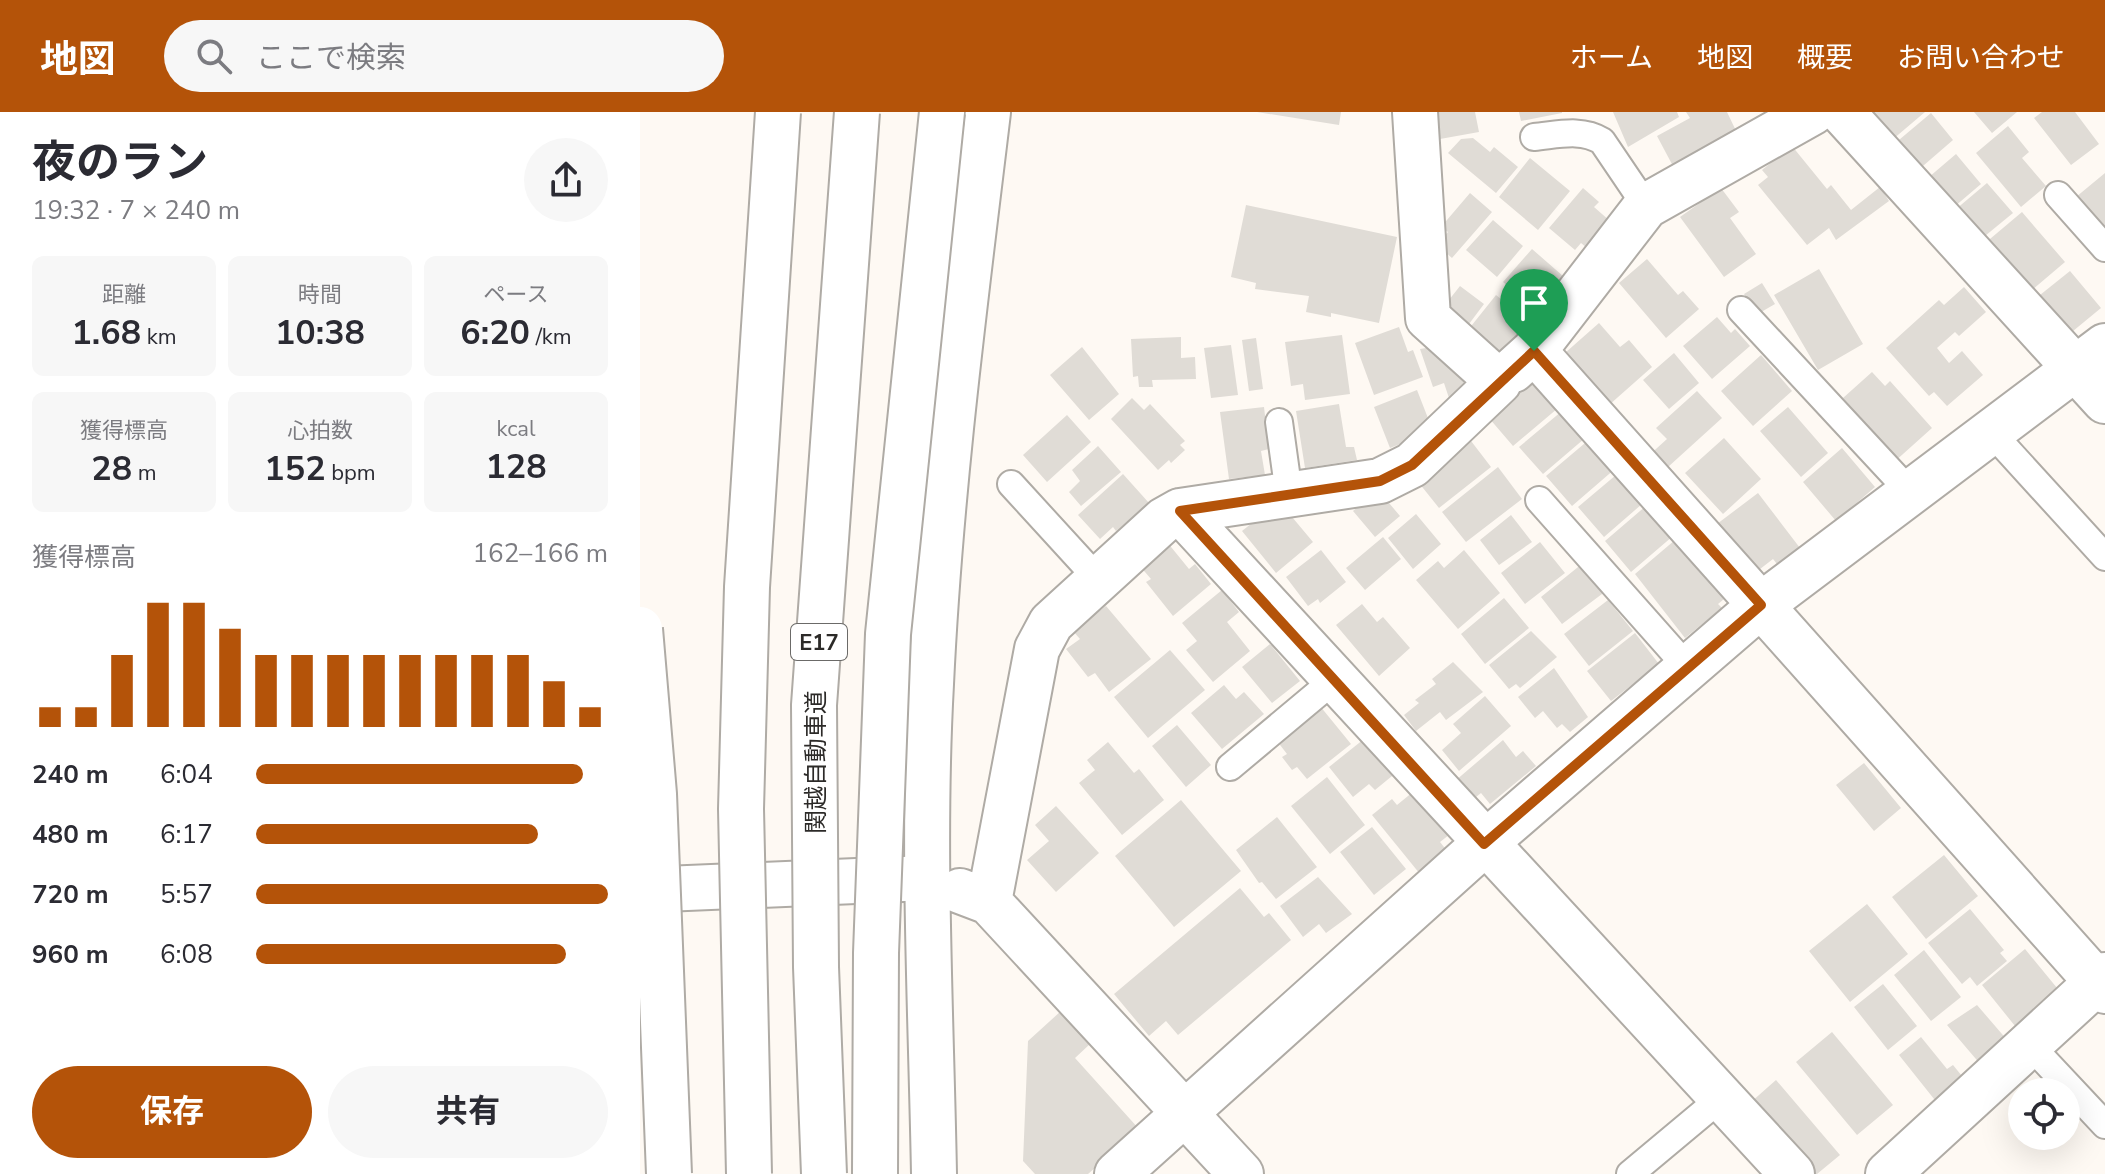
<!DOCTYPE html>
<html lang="ja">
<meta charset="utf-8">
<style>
:root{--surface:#fff;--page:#f7f7f7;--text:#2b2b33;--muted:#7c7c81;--accent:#b45309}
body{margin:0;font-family:"Nunito Sans","Noto Sans JP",sans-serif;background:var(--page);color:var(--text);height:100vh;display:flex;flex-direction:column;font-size:30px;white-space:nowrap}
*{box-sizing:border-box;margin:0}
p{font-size:26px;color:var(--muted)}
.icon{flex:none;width:44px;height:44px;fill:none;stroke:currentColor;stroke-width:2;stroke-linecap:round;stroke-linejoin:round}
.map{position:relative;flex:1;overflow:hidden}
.sheet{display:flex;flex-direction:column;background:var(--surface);width:640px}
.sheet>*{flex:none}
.fabs{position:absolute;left:1368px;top:966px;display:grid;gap:16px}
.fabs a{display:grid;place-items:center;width:72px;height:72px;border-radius:50%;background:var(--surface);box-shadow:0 8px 32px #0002;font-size:40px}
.pin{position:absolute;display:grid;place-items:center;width:68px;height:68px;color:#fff;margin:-82px -34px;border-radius:50% 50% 50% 0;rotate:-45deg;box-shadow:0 0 8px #0007}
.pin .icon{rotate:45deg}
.round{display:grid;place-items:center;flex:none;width:84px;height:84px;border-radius:42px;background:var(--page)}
.head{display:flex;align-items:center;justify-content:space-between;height:136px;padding:0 32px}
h1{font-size:44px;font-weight:700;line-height:60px}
.metrics{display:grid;grid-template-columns:repeat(3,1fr);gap:12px;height:136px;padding:8px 32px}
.metrics div{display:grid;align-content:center;border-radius:12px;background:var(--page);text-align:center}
.metrics b{font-size:34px;font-weight:700}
.metrics small{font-size:22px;font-weight:400}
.metrics p{font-size:22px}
.chart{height:224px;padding:16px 32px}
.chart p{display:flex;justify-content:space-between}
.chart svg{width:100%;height:144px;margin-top:8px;stroke:var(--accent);stroke-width:6}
.button{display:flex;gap:16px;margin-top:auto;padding:16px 32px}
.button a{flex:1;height:92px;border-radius:48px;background:var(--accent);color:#fff;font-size:32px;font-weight:700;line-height:92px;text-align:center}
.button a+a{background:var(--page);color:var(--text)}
ul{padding:0 32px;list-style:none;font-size:26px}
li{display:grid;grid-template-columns:128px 96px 1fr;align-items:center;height:60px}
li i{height:20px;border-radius:10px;background:var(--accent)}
header{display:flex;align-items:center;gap:48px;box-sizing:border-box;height:112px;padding:0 40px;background:var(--accent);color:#fff}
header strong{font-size:38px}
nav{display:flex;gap:44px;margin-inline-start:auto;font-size:28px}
.search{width:560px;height:72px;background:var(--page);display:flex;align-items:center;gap:20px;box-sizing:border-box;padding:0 28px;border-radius:44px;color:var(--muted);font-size:30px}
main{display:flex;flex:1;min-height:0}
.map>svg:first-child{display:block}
.building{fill:#e0dcd6}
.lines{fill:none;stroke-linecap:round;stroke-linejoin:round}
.lane-casing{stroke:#afaba5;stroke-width:30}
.street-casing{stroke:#afaba5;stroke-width:48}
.secondary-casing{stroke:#afaba5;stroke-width:48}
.lane{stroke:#fff;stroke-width:26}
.street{stroke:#fff;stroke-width:44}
.secondary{stroke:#fff;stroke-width:44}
.highway-bridge-casing{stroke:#afaba5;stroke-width:48;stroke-linecap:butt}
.highway-bridge{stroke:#fff;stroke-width:44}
.route-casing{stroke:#fff;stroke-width:16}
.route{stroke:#b45309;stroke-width:10}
.labels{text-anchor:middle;stroke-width:6;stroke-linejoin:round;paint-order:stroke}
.shield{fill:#fff;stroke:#6b6a68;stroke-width:2}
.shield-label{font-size:22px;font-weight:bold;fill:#2c2a28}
.street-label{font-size:24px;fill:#2c2a28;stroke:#fff}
</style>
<header>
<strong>地図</strong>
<div class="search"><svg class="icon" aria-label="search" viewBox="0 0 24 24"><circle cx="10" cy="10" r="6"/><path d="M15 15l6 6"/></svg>ここで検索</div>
<nav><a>ホーム</a><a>地図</a><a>概要</a><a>お問い合わせ</a></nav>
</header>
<main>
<section class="sheet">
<div class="head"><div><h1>夜のラン</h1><p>19:32 · 7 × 240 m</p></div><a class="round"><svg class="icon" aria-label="share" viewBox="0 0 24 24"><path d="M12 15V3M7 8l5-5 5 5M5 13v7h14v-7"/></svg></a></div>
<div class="metrics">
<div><p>距離</p><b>1.68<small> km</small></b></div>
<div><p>時間</p><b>10:38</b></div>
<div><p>ペース</p><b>6:20<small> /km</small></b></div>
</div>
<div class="metrics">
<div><p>獲得標高</p><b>28<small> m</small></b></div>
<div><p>心拍数</p><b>152<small> bpm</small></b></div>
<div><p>kcal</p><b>128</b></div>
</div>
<div class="chart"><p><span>獲得標高</span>162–166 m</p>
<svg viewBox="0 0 160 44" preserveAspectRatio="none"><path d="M5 44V38M15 44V38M25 44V22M35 44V6M45 44V6M55 44V14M65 44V22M75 44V22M85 44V22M95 44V22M105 44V22M115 44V22M125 44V22M135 44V22M145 44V30M155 44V38"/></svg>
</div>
<ul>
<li><b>240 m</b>6:04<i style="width:93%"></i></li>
<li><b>480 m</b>6:17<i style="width:80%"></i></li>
<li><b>720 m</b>5:57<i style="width:100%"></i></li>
<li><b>960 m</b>6:08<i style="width:88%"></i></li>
</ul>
<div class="button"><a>保存</a><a>共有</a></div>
</section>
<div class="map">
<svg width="1465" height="1062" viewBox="0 0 1465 1062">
<rect width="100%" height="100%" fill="#fef9f3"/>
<path class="building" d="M617,0H701L699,13Z
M794,0H835L839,20L800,27Z
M879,0H922V1L881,9Z
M973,0H1037L1039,5L988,35Z
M1046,0H1087L1098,23L1034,56L1017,24L1050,6Z
M1232,0H1285L1252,28Z
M1334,0H1377L1352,21Z
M1402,0H1435L1459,32L1431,53L1394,6Z
M1291,1L1313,28L1276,60L1253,33Z
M1368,14L1389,40L1382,46L1406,74L1381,95L1336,41Z
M833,26L850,40L854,35L878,55L856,81L808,41L821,27Z
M1152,34L1187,77L1191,73L1211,98L1240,75L1249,89L1196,128L1189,116L1167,133L1118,73L1128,65L1122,58Z
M1316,42L1341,72L1307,101L1282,71Z
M890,46L930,79L898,118L859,85Z
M1465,61V121L1436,85Z
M1347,71L1373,101L1334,133L1309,103Z
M943,76L959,90L954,95L970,109L947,136L941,131L935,138L909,116Z
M1081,76L1099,100L1090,106L1116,142L1084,165L1040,105Z
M830,81L852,100L812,146L797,133L808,120L801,115Z
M606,93L757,125L739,211L691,201V205L666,200L669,184L615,177L616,171L591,165Z
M1382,100L1425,150L1386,183L1344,132Z
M853,108L883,134L857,165L826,138Z
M892,137L923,164L902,188L893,180L885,189L863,170Z
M1007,147L1038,183L1043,179L1059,197L1026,226L979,171Z
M1179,157L1223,232L1178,258L1134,183Z
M1430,159L1461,196L1427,224L1395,187Z
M1122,171L1135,192L1116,203L1104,182Z
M820,174L844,192L820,224L801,198Z
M1324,175L1346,200L1319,224L1315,220L1297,236L1309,251L1322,239L1343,263L1307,294L1294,280L1289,284L1246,236L1299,188L1304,193Z
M856,183L878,201L869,212L880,221L853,254L820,228Z
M1077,205L1091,221L1095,217L1110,234L1072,267L1043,234Z
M959,211L980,235L989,228L1012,255L960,301L925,241Z
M759,215L768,240L773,238L783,265L734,283L715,231Z
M702,223L710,282L665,288L663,272L651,274L645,230Z
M541,225V246L555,245L556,267L512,268L513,275H499L498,264L493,265L491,227Z
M616,226L623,277L609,279L602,228Z
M811,232L837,278L811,292L804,271L793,275L780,237Z
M591,233L598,283L571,286L564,236Z
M442,235L479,282L449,308L410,263Z
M1034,241L1059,271L1029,297L1003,268Z
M1121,243L1152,279L1113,314L1081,279Z
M1232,260L1245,274L1250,269L1292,316L1253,351L1211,304L1215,300L1203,286Z
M900,262L924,291L873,334L849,306Z
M777,278L793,319L750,336L734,295Z
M1057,279L1082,306L1028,355L1025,351L1017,358L1006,346L1027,327L1016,316Z
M492,286L504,298L510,292L545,329L540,333L545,338L531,351L529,348L518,358L471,307Z
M699,292L706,335H714L717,348L665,356L656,299Z
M928,294L951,321L903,362L879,335Z
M624,295L629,337L621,339L625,363L589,367L580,300Z
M1148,295L1188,341L1161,365L1120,319Z
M427,303L451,330L407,370L383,343Z
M828,325L851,355L799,396L775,366Z
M951,326L976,356L932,394L906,364Z
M1084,326L1121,367L1083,402L1045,361Z
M458,334L481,360L441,394L429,380L440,369L432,358Z
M1202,336L1235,375L1196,409L1163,370Z
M858,355L882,387L826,430L802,400Z
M483,362L509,391L476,419L473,415L460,427L438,403Z
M976,363L1002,392L964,425L938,395Z
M738,378L760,404L735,425L713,399Z
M1118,381L1160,436L1137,452L1133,447L1111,464L1073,415Z
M642,393L673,430L636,461L602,419L627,399Z
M1007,393L1033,424L991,460L965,429Z
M776,402L801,432L773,457L748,426Z
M871,403L892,430L859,453L840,428Z
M743,425L761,447L725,478L706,456Z
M1035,428L1084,487L1078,492L1082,496L1045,526L995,462Z
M527,430L549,457L555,452L571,472L533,504L506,470L511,467L499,453Z
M900,430L925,461L885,492L861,461Z
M681,438L706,470L680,491L678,487L668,494L646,465Z
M824,438L860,481L818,517L776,468L798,449L804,456Z
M943,451L966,479L922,512L901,485Z
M582,478L599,500L587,510L610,539L573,570L546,538L557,529L542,511Z
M864,486L889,516L845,552L821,522Z
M968,488L993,519L949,554L924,522Z
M722,492L737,510L743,505L770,536L739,564L696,513Z
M466,494L511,547L469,580L455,561L448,565L426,537L440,527L433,519Z
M891,519L917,545L880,576L876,572L869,577L849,553Z
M995,521L1019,552L971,589L947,559Z
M630,532L660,569L632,591L602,555Z
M530,538L565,578L508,626L474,585Z
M813,550L843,580L806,608L800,600L776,619L764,603L779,591L775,588L796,572L792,567Z
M914,556L948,605L930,620L922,612L917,616L903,599L895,606L878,585Z
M584,573L596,587L604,580L624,602L582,637L551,601Z
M845,584L871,614L819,659L802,638L821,621L813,612Z
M680,594L711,632L667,667L657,655L652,658L642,645L647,642L637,629Z
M537,613L571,653L546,675L512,634Z
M734,619L763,655L735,678L729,672L713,685L689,655Z
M863,628L876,645L883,639L896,654L850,692L841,681L831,689L815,669Z
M468,630L494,661L499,657L524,688L482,723L439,671L455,658L447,648Z
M1224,651L1261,696L1234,719L1196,673Z
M687,665L725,713L690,742L651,694Z
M779,675L814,719L800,730L808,740L780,762L732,703L752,687L757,693Z
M541,688L601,759L534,815L475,744Z
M416,694L459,741L416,780L387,748L409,729L395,713Z
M637,705L677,755L636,787L622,770L619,771L596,738Z
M732,715L766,757L734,783L700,740Z
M1304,743L1338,784L1286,827L1252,785Z
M678,765L712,802L686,821L679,812L663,825L640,794Z
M600,776L624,805L629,801L651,828L538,923L526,909L509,924L474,882Z
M1227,792L1268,842L1210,890L1169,839Z
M1330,797L1364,838L1360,841L1367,849L1337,874L1330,865L1322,872L1288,831Z
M1385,837L1422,882L1375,914L1342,873Z
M1284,838L1321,885L1291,909L1254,863Z
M1243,872L1277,914L1248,938L1214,895Z
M1337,893L1368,929L1341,953L1307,913Z
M421,899L450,932L435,946L499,1017L448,1062H395L383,1049L388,929Z
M1192,920L1253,993L1217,1023L1156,950Z
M1281,925L1307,957L1313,953L1326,969L1298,992L1259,943Z
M1136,968L1200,1043L1177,1062H1157L1102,998Z"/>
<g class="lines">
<defs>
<path id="lane" d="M894,25C917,23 941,16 962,29L1006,94
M1418,83L1465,136
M1101,198L1270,380
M639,310L649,382
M1351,320L1465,445
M371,372L457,466
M899,388L1048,556
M590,655L694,568
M1389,932L1465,1013
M990,1062L1081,986"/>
<path id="street" d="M1202,0L1465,289
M894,239L1465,879
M873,258L894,239L1006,94L1173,0
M540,399L1152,1062
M320,779L349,790L601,1062
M349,790L397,537L411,511L524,408L540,399L740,369L772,353L859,270L788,206L775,0
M294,1062C291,899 282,735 291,572C300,380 325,190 348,0
M477,1062L844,732L1121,493L1465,234
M1248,1062L1465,863"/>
<path id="secondary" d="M0,778L287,766"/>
</defs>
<use href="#lane" class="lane-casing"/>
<use href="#street" class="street-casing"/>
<use href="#secondary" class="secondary-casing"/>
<use href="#lane" class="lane"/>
<use href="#street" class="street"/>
<use href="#secondary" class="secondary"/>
<defs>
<path id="highway-bridge" d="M0,517L14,682L29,1062
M109,1062L101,697L107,475L138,0
M184,1062L176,855L174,593L217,0
M235,1062L236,841L248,522L302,0"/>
</defs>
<use href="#highway-bridge" class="highway-bridge-casing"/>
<use href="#highway-bridge" class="highway-bridge"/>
</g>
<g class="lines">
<defs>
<path id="route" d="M894,239L1121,493L844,732L540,399L740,369L772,353Z"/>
</defs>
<use href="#route" class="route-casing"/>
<use href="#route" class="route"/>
</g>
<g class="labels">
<rect class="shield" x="151" y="512" width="56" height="36" rx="6"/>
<g class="shield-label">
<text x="179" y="538">E17</text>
</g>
<g class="street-label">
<text transform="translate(176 650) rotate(-90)" y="8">関越自動車道</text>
</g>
</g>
</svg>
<div class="fabs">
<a><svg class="icon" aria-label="locate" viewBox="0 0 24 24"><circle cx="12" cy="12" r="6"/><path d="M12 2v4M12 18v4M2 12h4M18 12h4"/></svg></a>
</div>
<div class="pin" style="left:894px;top:239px;background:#1e9e55"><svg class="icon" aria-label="arrive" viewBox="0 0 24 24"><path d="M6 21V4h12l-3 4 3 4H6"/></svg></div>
</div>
</main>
